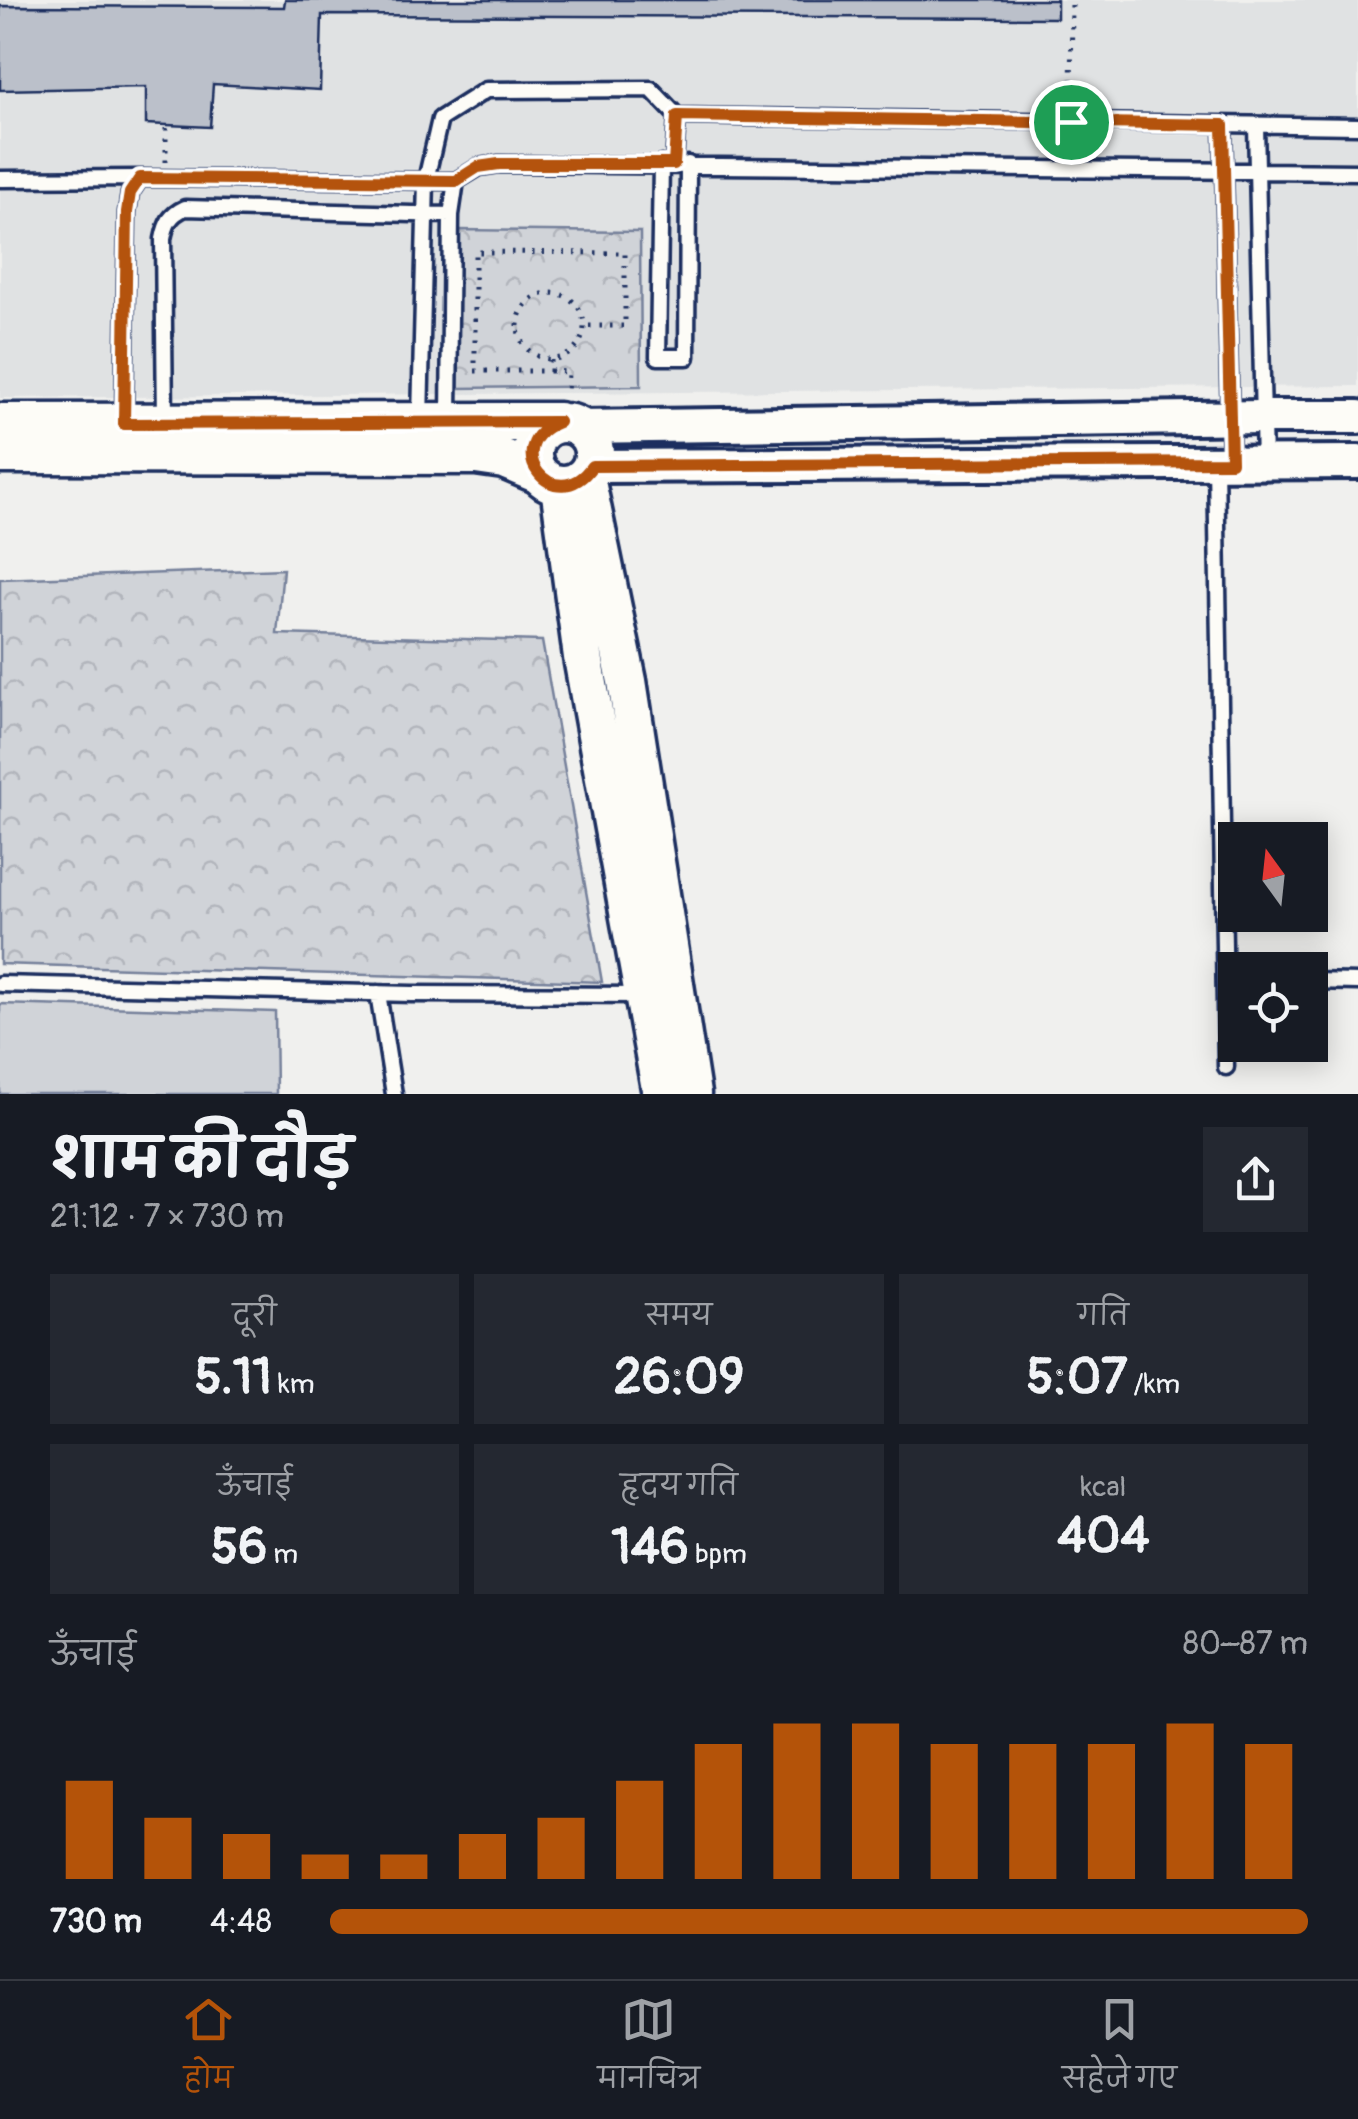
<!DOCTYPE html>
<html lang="hi">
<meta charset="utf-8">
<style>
:root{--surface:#171b24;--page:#242831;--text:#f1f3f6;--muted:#9ea1a6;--line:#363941;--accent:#b45309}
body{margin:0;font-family:Pangolin,"Playpen Sans Deva",sans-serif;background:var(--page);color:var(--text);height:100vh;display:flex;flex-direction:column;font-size:38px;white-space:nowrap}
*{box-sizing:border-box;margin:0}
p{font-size:32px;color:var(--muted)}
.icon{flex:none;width:55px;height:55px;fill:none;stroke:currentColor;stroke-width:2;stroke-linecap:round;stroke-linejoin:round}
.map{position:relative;height:1094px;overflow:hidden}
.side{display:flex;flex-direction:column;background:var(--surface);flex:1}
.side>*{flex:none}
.needle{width:65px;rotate:345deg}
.tools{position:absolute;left:1218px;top:822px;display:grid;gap:20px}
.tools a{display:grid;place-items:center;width:110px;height:110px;border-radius:0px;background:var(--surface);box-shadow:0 5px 25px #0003;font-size:50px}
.pin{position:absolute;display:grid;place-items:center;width:85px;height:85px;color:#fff;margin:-42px;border:5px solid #fff;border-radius:50%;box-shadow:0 2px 10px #0007}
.round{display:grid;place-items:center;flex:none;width:105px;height:105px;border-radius:0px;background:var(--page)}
.summary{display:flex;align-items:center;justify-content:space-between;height:170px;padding:0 50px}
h1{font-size:55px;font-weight:700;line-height:75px}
.metrics{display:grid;grid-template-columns:repeat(3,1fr);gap:15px;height:170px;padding:10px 50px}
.metrics div{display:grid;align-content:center;border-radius:0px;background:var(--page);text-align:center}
.metrics b{font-size:50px;font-weight:700}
.metrics small{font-size:28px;font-weight:400}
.metrics p{font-size:28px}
.chart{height:280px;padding:20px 50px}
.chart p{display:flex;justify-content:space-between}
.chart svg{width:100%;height:180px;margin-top:10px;stroke:var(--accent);stroke-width:6}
ul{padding:0 50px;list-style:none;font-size:32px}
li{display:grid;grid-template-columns:160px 120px 1fr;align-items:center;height:75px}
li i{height:25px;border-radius:12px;background:var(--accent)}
.dock{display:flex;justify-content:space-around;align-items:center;height:140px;border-top:2px solid var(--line);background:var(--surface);font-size:28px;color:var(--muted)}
.dock a{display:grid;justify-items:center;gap:5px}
.dock .selected{color:var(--accent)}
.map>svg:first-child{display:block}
.built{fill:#e0e2e3}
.park{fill:url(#park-crowns);stroke:#76819b;stroke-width:2.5}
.pitch{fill:#d0d3d8;stroke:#76819b;stroke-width:2.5}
.building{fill:#bbc0ca;stroke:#1b2f5e;stroke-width:2.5}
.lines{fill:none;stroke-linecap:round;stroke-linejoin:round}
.service-casing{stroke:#1b2f5e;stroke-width:21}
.tertiary-casing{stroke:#1b2f5e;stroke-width:40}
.secondary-casing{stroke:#1b2f5e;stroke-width:45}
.path{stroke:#1b2f5e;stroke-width:5;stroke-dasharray:2.5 8;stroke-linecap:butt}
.service{stroke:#fdfcf7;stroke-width:14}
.tertiary{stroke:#fdfcf7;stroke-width:32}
.secondary{stroke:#fdfcf7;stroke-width:38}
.route-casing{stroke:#fff;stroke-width:20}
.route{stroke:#b45309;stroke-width:12}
</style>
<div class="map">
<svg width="1358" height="1094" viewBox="0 0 1358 1094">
<defs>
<pattern id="park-crowns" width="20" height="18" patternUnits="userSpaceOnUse" patternTransform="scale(2.5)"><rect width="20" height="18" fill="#d0d3d8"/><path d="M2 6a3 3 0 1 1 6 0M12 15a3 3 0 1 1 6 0" fill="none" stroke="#b2b5bc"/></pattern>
</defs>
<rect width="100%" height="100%" fill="#f0f0ee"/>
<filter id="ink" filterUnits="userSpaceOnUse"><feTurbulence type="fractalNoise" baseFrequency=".01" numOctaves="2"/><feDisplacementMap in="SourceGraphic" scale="20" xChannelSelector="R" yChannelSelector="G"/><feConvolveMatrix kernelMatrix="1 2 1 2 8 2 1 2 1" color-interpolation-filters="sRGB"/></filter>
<g filter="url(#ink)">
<path class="built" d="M0,0H1358V386L0,398Z"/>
<path class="park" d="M458,230L640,232L641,386L457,388Z
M283,569L277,634L542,641L602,982L0,964V579Z"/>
<path class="pitch" d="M0,1004L275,1012L276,1094H0Z"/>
<path class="building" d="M285,0H1057V18L322,15L320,90L213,84L210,127L146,124V87L0,90V6L284,7Z"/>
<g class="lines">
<defs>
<path id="service" d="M1223,125L1231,462
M1256,126L1264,463
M661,164L658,357H687L688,164
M674,164L677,116
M0,179L140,178
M420,419L426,180L440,119L486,90L651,89L677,116L1358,126
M449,419L451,215
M165,420L163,239C166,223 170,215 185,208L451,215L456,181L479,167L499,164L1358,172
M124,423L127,212L130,193L140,178L456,181
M1216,463L1226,1067
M1310,981L1358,982
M0,984L412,994L644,995
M378,993L394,1094"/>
<path id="tertiary" d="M579,427L1262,417H1358
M593,466L1358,462"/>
<path id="secondary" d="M532 454a31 31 0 1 1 62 0a31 31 0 1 1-62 0Z
M0,423L559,422
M0,454L476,455L504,459L537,473
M585,477L627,681L691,1094
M560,486L583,657L662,1094"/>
</defs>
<use href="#service" class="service-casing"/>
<use href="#tertiary" class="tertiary-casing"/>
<use href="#secondary" class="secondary-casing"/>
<path class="path" d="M1071,102L1072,0
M166,162V125
M518 326a33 33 0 1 1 66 0a33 33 0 1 1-66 0Z
M551,360V371L568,372L567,395
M551,371H475V252L625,253V326H584"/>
<use href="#service" class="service"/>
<use href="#tertiary" class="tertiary"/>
<use href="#secondary" class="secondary"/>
</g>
</g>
<g class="lines" filter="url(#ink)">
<defs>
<path id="route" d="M677,116L1223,125L1231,462L592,466C555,519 497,446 559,422L124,424L127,212L130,193L140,178L456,181L478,167L499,164H674Z"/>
</defs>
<use href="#route" class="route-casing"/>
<use href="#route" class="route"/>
</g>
</svg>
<div class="tools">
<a><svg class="needle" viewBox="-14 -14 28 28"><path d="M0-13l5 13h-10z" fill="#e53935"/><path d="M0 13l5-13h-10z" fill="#9ea1a6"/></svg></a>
<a><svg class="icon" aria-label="locate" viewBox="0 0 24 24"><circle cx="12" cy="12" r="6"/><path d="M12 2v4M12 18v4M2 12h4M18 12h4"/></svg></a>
</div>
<div class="pin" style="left:1071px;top:122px;background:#1e9e55"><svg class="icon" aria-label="arrive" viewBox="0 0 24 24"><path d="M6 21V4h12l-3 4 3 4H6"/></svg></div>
</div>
<section class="side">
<div class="summary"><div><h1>शाम की दौड़</h1><p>21:12 · 7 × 730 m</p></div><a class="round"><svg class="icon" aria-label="share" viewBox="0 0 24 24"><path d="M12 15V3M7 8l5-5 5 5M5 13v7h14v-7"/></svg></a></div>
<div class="metrics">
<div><p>दूरी</p><b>5.11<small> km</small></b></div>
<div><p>समय</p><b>26:09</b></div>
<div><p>गति</p><b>5:07<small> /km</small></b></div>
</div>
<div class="metrics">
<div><p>ऊँचाई</p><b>56<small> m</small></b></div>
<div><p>हृदय गति</p><b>146<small> bpm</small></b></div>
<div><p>kcal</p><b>404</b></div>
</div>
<div class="chart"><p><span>ऊँचाई</span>80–87 m</p>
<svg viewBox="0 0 160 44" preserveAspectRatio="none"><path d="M5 44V20M15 44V29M25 44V33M35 44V38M45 44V38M55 44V33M65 44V29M75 44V20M85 44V11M95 44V6M105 44V6M115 44V11M125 44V11M135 44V11M145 44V6M155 44V11"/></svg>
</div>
<ul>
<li><b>730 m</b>4:48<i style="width:100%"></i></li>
</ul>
</section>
<nav class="dock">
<a class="selected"><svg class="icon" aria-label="home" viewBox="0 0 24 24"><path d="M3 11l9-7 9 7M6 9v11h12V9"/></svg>होम</a>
<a><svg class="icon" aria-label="map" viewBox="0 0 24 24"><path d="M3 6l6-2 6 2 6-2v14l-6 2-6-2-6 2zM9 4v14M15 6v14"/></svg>मानचित्र</a>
<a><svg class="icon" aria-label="saved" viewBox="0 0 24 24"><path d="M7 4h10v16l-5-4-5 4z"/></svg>सहेजे गए</a>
</nav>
